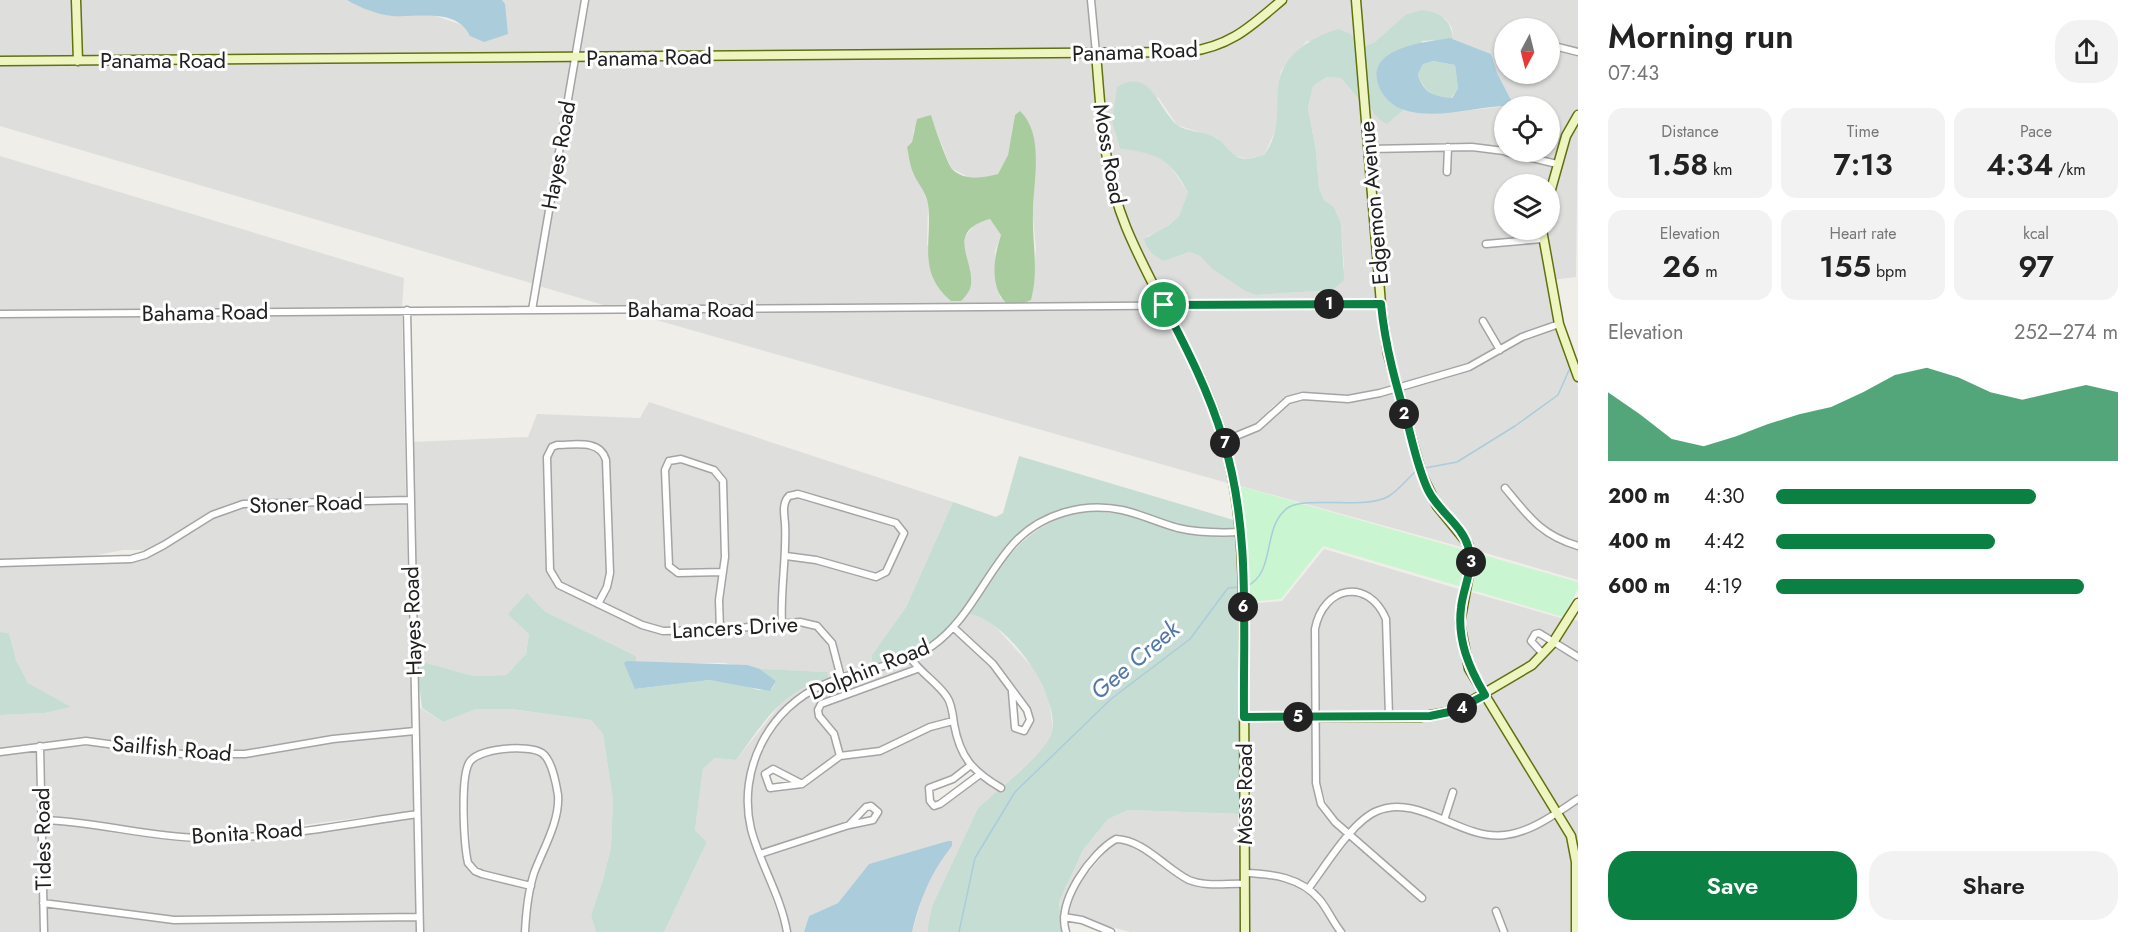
<!DOCTYPE html>
<meta charset="utf-8">
<style>
:root{--surface:#fff;--page:#f2f2f2;--text:#222;--muted:#767676;--accent:#0b8043}
body{margin:0;font-family:Jost,sans-serif;background:var(--page);color:var(--text);height:100vh;display:flex;flex-direction:column;font-size:22px;white-space:nowrap}
*{box-sizing:border-box;margin:0}
p{font-size:20px;color:var(--muted)}
.icon{flex:none;width:33px;height:33px;fill:none;stroke:currentColor;stroke-width:2;stroke-linecap:round;stroke-linejoin:round}
.map{position:relative;flex:1;overflow:hidden}
.sheet{display:flex;flex-direction:column;background:var(--surface);width:570px}
.sheet>*{flex:none}
.needle{width:39px;rotate:187deg}
.buttons{position:absolute;left:1494px;top:18px;display:grid;gap:12px}
.buttons a{display:grid;place-items:center;width:66px;height:66px;border-radius:50%;background:var(--surface);box-shadow:0 2px 4px #0004;font-size:30px}
.pin{position:absolute;display:grid;place-items:center;width:51px;height:51px;color:#fff;margin:-26px;border:3px solid #fff;border-radius:50%;box-shadow:0 2px 6px #0007}
.km{position:absolute;width:30px;height:30px;margin:-15px;border-radius:50%;background:#222;color:#fff;font-size:16px;line-height:30px;text-align:center}
.round{display:grid;place-items:center;flex:none;width:63px;height:63px;border-radius:24px;background:var(--page)}
.head{display:flex;align-items:center;justify-content:space-between;height:102px;padding:0 30px}
h1{font-size:33px;font-weight:600;line-height:45px}
.figures{display:grid;grid-template-columns:repeat(3,1fr);gap:9px;height:102px;padding:6px 30px}
.figures div{display:grid;align-content:center;border-radius:15px;background:var(--page);text-align:center}
.figures b{font-size:30px;font-weight:600}
.figures small{font-size:16px;font-weight:400}
.figures p{font-size:16px}
.chart{height:168px;padding:12px 30px}
.chart p{display:flex;justify-content:space-between}
.chart svg{width:100%;height:108px;margin-top:6px;fill:var(--accent);opacity:.7}
.cta{display:flex;gap:12px;margin-top:auto;padding:12px 30px}
.cta a{flex:1;height:69px;border-radius:24px;background:var(--accent);color:#fff;font-size:24px;font-weight:600;line-height:69px;text-align:center}
.cta a+a{background:var(--page);color:var(--text)}
ul{padding:0 30px;list-style:none;font-size:20px}
li{display:grid;grid-template-columns:96px 72px 1fr;align-items:center;height:45px}
li i{height:15px;border-radius:8px;background:var(--accent)}
main{display:flex;flex:1;min-height:0}
.map>svg:first-child{display:block}
.residential{fill:#dededd}
.forest{fill:#a9cc9f}
.wetland{fill:#c6ddd4}
.park{fill:#c9f6d0}
.water{fill:#abccda;fill-rule:evenodd}
.lines{fill:none;stroke-linecap:round;stroke-linejoin:round}
.stream{stroke:#abccda;stroke-width:1.5}
.street-casing{stroke:#a4a4a4;stroke-width:9}
.secondary-casing{stroke:#5f720d;stroke-width:11}
.street{stroke:#fff;stroke-width:6}
.secondary{stroke:#eff5c0;stroke-width:8}
.route-casing{stroke:#fff;stroke-width:12}
.route{stroke:#0b8043;stroke-width:8}
.labels{text-anchor:middle;stroke-width:6;stroke-linejoin:round;paint-order:stroke}
.street-label{font-size:22px;fill:#202020;stroke:#fff}
.water-label{font-size:24px;font-style:italic;fill:#5378aa;stroke:#fff}
</style>
<main>
<div class="map">
<svg width="1578" height="932" viewBox="0 0 1578 932">
<rect width="100%" height="100%" fill="#f0eee8"/>
<path class="residential" d="M0,0H73L76,58H0Z
M79,0H347L390,16L430,14L465,26L505,5L502,0H582L572,54L81,58Z
M588,0H1088L1092,49L578,54Z
M1094,0H1277L1244,28L1218,43L1188,48L1098,49Z
M1286,0H1353L1357,45L1307,41L1293,56L1281,71L1278,89V125L1264,155L1247,159L1232,155L1217,138L1177,125L1158,97L1112,122L1116,136L1120,149L1151,152L1166,160L1188,192L1179,216L1162,231L1147,236L1164,261L1189,252L1200,256L1212,269L1245,291L1256,295L1332,290L1344,267L1341,223L1334,207L1324,200L1319,188L1316,151L1308,108L1313,86L1327,77L1341,78L1362,103L1378,301L1166,302L1121,205L1110,161L1099,56L1203,53L1219,49L1247,33Z
M1359,0H1578V48L1550,42V28H1504V74H1550V48L1578,56V110L1556,160L1519,152H1550V106H1504V148L1472,144L1371,145L1368,107L1387,124L1404,110L1447,113L1506,106L1512,102L1497,73L1491,54L1453,39L1452,28L1445,18L1405,15L1375,42L1363,47Z
M1093,56L1104,162L1159,302L1024,303L1031,300L1036,249L1033,216L1035,145L1015,115L1008,155L998,174L984,178L968,177L951,168L934,125L914,129L912,142L907,147L913,174L922,186L928,204L927,245L970,271L964,255L965,237L975,223L990,219L1001,235L995,251L1000,297L1006,303L607,306L539,286L577,60Z
M571,60L534,284L0,126V65Z
M1578,120L1576,277L1552,280L1545,230H1550V203L1560,165L1569,137Z
M1445,150V176L1450,175L1451,150L1501,154L1554,167L1549,184H1504V230H1539V236L1483,241L1484,247L1540,243L1555,322L1539,327L1501,346L1484,317L1480,321L1496,349L1468,364L1399,385L1386,327L1372,152Z
M0,156L404,278L402,307L0,311Z
M1379,307L1393,386L1348,395L1303,393L1287,397L1273,406L1256,424L1226,437L1169,308Z
M1163,308L1190,361L1214,420L1231,484L628,312Z
M402,313L406,497L243,501L210,512L148,550H123L83,558L0,559V317Z
M1557,328L1578,387V543L1561,538L1541,527L1506,483L1501,488L1538,532L1558,544L1578,550V580L1472,549L1462,529L1439,504L1424,473L1400,391L1469,370L1523,340Z
M1395,392L1426,493L1465,548L1237,485L1228,443L1259,430L1289,403L1303,399L1348,402Z
M649,402L953,502L906,607L872,655L871,666L844,674L834,641L825,628L809,620H785L784,594L788,560L816,564L870,580L882,579L889,573L905,541L907,532L902,523L799,491L788,493L781,506L783,556L778,594L779,621L723,626L722,600L727,557L726,480L715,467L682,456L669,458L662,470L664,561L671,574L678,576H720L717,627L673,628L652,625L602,603L610,588L613,573L609,459L605,449L592,442H557L546,450L544,457L547,571L552,582L557,587L641,628L663,634L808,627L821,633L825,638L838,676L828,679V672L757,669L724,663H636V656L544,611L529,634L526,654L506,675L473,676L416,660L411,442L528,437L537,414L640,418Z
M558,448H591L601,454L603,460L607,573L605,586L597,600L561,582L553,570L550,457Z
M681,462L713,473L720,482L721,569L679,570L671,565L668,470L671,464Z
M798,497L895,526L901,534L884,570L876,574L789,553L786,506L790,499Z
M406,503L412,728L333,736L245,751H182L86,738L0,749V715L45,713L70,707L28,683L16,660L9,633L0,632V566L131,562L146,558L165,548L213,517L244,507Z
M1324,549L1462,590L1458,608V637L1467,670L1480,694L1454,708L1430,713H1392L1389,617L1374,595L1364,590L1343,589L1327,597L1314,617L1312,629L1313,714H1247V604L1282,601Z
M1467,591L1564,619L1552,639L1539,630L1533,631L1528,642L1538,654L1486,691L1472,667L1463,623Z
M1344,595L1363,596L1370,600L1384,620L1386,713L1319,714L1320,619L1331,602Z
M966,613L978,614L994,625L1033,668L1049,699L1053,731L1046,747L1003,786L981,773L969,757L961,745L951,697L914,658L953,631L991,666L1010,693L1012,730L1018,734L1026,733L1033,722L1030,709L995,661L957,626Z
M1572,619L1578,621V654L1557,643Z
M1553,648L1578,660V795L1558,808L1489,696L1533,667Z
M908,661L912,667L847,689L845,680Z
M916,672L946,700L950,719L929,724L879,748L842,752L836,732L822,715L823,707Z
M826,680L800,693L772,720L757,745L747,775L745,800L748,829L784,932H664L707,842L695,830L703,769L715,758L736,760L786,697L812,682Z
M840,682L842,692L820,701L815,711L817,719L831,735L837,755L802,780L783,769L767,767L763,772L762,778L768,791L778,792L803,788L841,759L881,754L931,730L951,725L956,748L967,765L952,776L927,788V801L934,809L941,807L980,779L998,790L978,808L932,906L927,932H912L925,888L936,866L952,846L951,841L869,864L838,903L809,916L804,932H790L764,856L848,829L874,823L879,817L880,810L872,803L866,804L847,822L762,850L757,838L751,814V788L762,748L776,725L794,706L816,691Z
M1484,699L1553,811L1522,828L1505,832L1487,831L1447,818L1456,790L1451,788L1442,816L1413,806L1394,803L1366,813L1349,831L1329,810L1319,782V720L1430,719L1455,714Z
M417,706L443,722L476,709H511L591,720L603,734L613,800L611,847L603,880L591,915L596,932H528L533,887L558,819L549,755L542,749L526,745L476,751L466,761L462,780L465,864L473,873L481,877L527,888L522,932H422Z
M1313,720V783L1316,796L1324,815L1345,836L1307,885L1280,872L1248,870L1247,721Z
M413,735L414,811L221,835L174,833L76,818L44,817L43,749L105,745L181,757L224,758L245,757L333,742Z
M37,750L41,932H0V755Z
M526,752L539,754L545,759L555,797L553,817L529,882L483,871L471,862L467,780L471,764L485,755Z
M1578,803V857L1562,813Z
M1395,809L1411,812L1471,834L1496,839L1524,834L1557,816L1568,838L1573,863V932H1507L1497,907L1493,909L1501,932H1346L1320,895L1312,889L1350,840L1422,902L1426,897L1354,835L1369,819Z
M1128,810L1238,814L1239,880L1196,879L1146,847L1125,836H1116L1103,845L1068,890L1061,915L1062,932L1059,902L1083,850L1108,819Z
M414,818L416,914L174,916L46,900L45,823L76,824L174,840L221,841Z
M1117,842H1123L1143,853L1194,885L1239,887L1240,932H1130L1067,915L1072,893L1107,850Z
M1248,877L1284,880L1306,892L1316,900L1337,932H1248Z
M46,906L173,923L416,920L417,932H47Z"/>
<path class="forest" d="M1020,111C1045,135 1033,181 1033,213C1032,243 1039,270 1031,300L1024,303H1006C989,286 994,256 1001,235L990,219C942,232 978,263 970,289C968,293 964,298 961,301H951C916,271 933,241 928,204C926,192 919,185 914,175C910,167 909,156 907,147L912,142L917,119L931,115C933,123 948,165 952,169C964,181 983,178 998,174L1008,155L1015,115Z"/>
<path class="wetland" d="M1421,10C1440,12 1451,19 1453,39L1422,41L1402,110H1404L1387,124C1360,111 1365,74 1363,47L1375,42L1405,15Z
M1338,29L1351,34L1357,45L1362,103L1341,78L1327,77L1313,86L1308,108L1316,151L1319,188L1324,200L1334,207L1341,223L1344,280L1332,290L1256,295L1245,291L1212,269L1200,256L1189,252L1164,261C1154,256 1147,250 1144,239L1168,226L1179,216L1188,192C1169,158 1158,153 1120,149L1112,122L1117,87C1150,67 1157,106 1176,124C1185,132 1205,131 1216,138C1228,145 1230,158 1246,159C1251,159 1258,156 1264,155C1281,130 1276,116 1278,88C1281,55 1310,38 1338,29Z
M1432,61L1455,65L1458,88L1451,98C1433,96 1424,93 1418,74L1423,64Z
M1019,456L1237,521L1238,529C1218,530 1199,530 1179,525C1145,516 1114,499 1077,506C995,521 987,605 930,643C912,655 891,660 871,666L872,655L906,607L953,502L996,517L1003,513Z
M1090,511L1124,514L1198,535L1239,536L1240,814L1128,810L1108,819L1083,850L1059,902L1062,932H927L932,906L978,808L998,790L1002,792L1003,786C1016,775 1049,747 1052,732C1060,693 1005,617 966,613C1000,566 1027,518 1090,511Z
M527,593L544,611L636,656V663L627,661L636,689L710,680L738,683L758,690L772,689L776,681L760,669L828,672V679C782,689 762,725 736,760L715,758L703,769L695,830L707,842L664,932H596L591,915L603,880L611,847L613,800L603,734L591,720L511,709H476L443,722L422,708L416,660L473,676L506,675L526,654L529,634L508,614Z
M0,632L9,633L16,660L28,683L71,707L45,713L0,715Z"/>
<path class="park" d="M1239,486L1578,582V589L1563,617L1323,546L1281,599L1249,602Z"/>
<path class="water" d="M347,0H502L505,4L508,34L484,42L470,36C456,7 418,18 392,16C378,15 359,7 347,0Z
M1450,38L1491,54L1497,73L1512,102L1506,106C1472,107 1437,120 1404,110C1394,107 1384,98 1380,89C1361,47 1427,42 1450,38ZM1433,61L1455,65L1458,88L1452,98C1433,96 1423,93 1418,74L1423,64Z
M627,661L747,665L760,669L776,681L770,691L710,680L635,689L624,663Z
M948,841H952V846C931,872 920,899 912,932H804L809,916L838,903L869,864Z"/>
<g class="lines">
<path class="stream" d="M1425,468L1457,462L1515,426L1558,395L1569,370
M1247,586C1277,572 1261,525 1289,507C1309,496 1367,510 1389,496C1399,490 1407,479 1416,471
M959,932L975,858L1015,792L1111,699L1190,639L1228,588L1240,587"/>
<defs>
<path id="street" d="M1091,0L1096,53
M1550,45L1578,52
M1369,149L1472,147L1504,151
M1506,152L1557,164
M1447,172L1448,147
M1486,244L1542,239
M407,310L420,932
M532,310L585,0
M0,314L1381,304
M1483,321L1500,350
M1224,441L1258,427L1288,400L1303,396L1348,399L1380,393L1469,367L1522,337L1559,324
M1505,488C1529,517 1541,535 1578,546
M0,563L131,559L145,555L164,545L212,515L243,504L409,500
M598,604L607,587L610,573L606,460C600,439 574,445 557,445L552,447L547,457L550,570L559,585L642,625L663,631L720,630L800,622L817,626L832,643L845,693
M782,624C780,590 787,557 785,523C784,513 782,503 789,496L798,494L896,523L904,533L886,572L876,577L816,560L786,556
M953,627L993,664L1027,710L1030,720L1024,731L1015,728L1012,692
M720,630L719,600L725,557L723,481L714,470L681,459L669,461L665,470L669,566L678,573L723,572
M1543,654L1531,641L1535,634L1539,633L1578,657
M910,657C920,673 937,682 947,697C952,704 953,716 954,724C960,757 972,771 1001,788
M1389,716L1386,619C1368,577 1323,586 1315,629L1316,783L1321,804L1335,822L1422,898
M40,746L44,932
M0,752L86,741L182,754H245L333,739L415,731
M840,756L834,734L819,716L818,710L821,704L917,669
M971,765L953,779L929,788L930,801L934,806L940,804L979,775
M802,784L773,769L765,774L770,788L802,784L840,756L880,751L930,727L953,721
M42,820C95,821 146,837 200,838C272,840 346,824 417,814
M1444,820L1453,792
M760,854L849,825L873,820L878,812L871,806L866,807L849,825
M1245,873C1272,874 1301,877 1320,900C1328,910 1333,922 1341,932
M1308,889C1325,867 1352,821 1377,811C1420,793 1461,841 1505,835C1532,832 1556,813 1578,799
M43,903L174,920L419,917
M1496,911L1504,932
M1064,917L1082,920L1111,932
M525,932C526,912 528,892 534,873C543,849 560,821 558,795C556,783 552,760 542,753C529,744 477,748 469,763C460,779 464,845 468,863L475,871L482,874L531,886
M787,932C781,896 760,864 751,829C737,770 769,707 825,684C859,669 900,667 932,646C968,621 985,575 1014,543C1041,514 1083,502 1122,510C1141,514 1159,523 1178,528C1199,533 1220,533 1242,532
M1066,932C1056,902 1091,853 1116,839C1144,840 1165,868 1189,880C1205,887 1228,883 1245,884"/>
<path id="secondary" d="M76,0L78,61
M1356,0L1381,304L1388,354L1422,475L1437,506L1468,544L1471,563L1460,623L1469,669L1571,836L1576,862V932
M1096,53C1101,112 1103,171 1126,227C1156,300 1203,365 1224,442C1246,519 1243,598 1244,677C1244,762 1245,847 1245,932
M0,61L1188,52C1231,46 1250,27 1282,0
M1550,193L1566,136L1578,115
M1542,230L1559,324L1578,377
M1244,717H1420L1454,711L1532,665L1552,644L1578,603"/>
</defs>
<use href="#street" class="street-casing"/>
<use href="#secondary" class="secondary-casing"/>
<use href="#street" class="street"/>
<use href="#secondary" class="secondary"/>
</g>
<g class="lines">
<defs>
<path id="route" d="M1381,304C1385,347 1397,388 1409,429C1414,449 1419,471 1428,490C1438,511 1461,524 1468,546C1475,568 1463,587 1461,608C1457,640 1469,668 1485,695L1454,711L1430,716L1244,717C1243,625 1251,529 1223,439C1209,392 1187,349 1164,305Z"/>
</defs>
<use href="#route" class="route-casing"/>
<use href="#route" class="route"/>
</g>
<g class="labels">
<g class="street-label">
<text transform="translate(1135 51) rotate(-2)" y="8">Panama Road</text>
<text transform="translate(649 57) rotate(-1)" y="8">Panama Road</text>
<text x="163" y="68">Panama Road</text>
<text transform="translate(1110 154) rotate(80)" y="8">Moss Road</text>
<text transform="translate(558 155) rotate(-80)" y="8">Hayes Road</text>
<text transform="translate(1373 203) rotate(-95)" y="8">Edgemon Avenue</text>
<text x="691" y="317">Bahama Road</text>
<text transform="translate(205 312) rotate(-1)" y="8">Bahama Road</text>
<text transform="translate(306 503) rotate(-2)" y="8">Stoner Road</text>
<text transform="translate(412 621) rotate(-92)" y="8">Hayes Road</text>
<text transform="translate(735 627) rotate(-3)" y="8">Lancers Drive</text>
<text transform="translate(869 669) rotate(-22)" y="8">Dolphin Road</text>
<text transform="translate(172 748) rotate(5)" y="8">Sailfish Road</text>
<text transform="translate(1244 794) rotate(-90)" y="8">Moss Road</text>
<text transform="translate(247 832) rotate(-4)" y="8">Bonita Road</text>
<text transform="translate(42 839) rotate(-91)" y="8">Tides Road</text>
</g>
<g class="water-label">
<text transform="translate(1135 660) rotate(-40)" y="8">Gee Creek</text>
</g>
</g>
</svg>
<div class="buttons">
<a><svg class="needle" viewBox="-14 -14 28 28"><path d="M0-13l5 13h-10z" fill="#e53935"/><path d="M0 13l5-13h-10z" fill="#767676"/></svg></a>
<a><svg class="icon" aria-label="locate" viewBox="0 0 24 24"><circle cx="12" cy="12" r="6"/><path d="M12 2v4M12 18v4M2 12h4M18 12h4"/></svg></a>
<a><svg class="icon" aria-label="layers" viewBox="0 0 24 24"><path d="M12 4l9 5-9 5-9-5zM3 14l9 5 9-5"/></svg></a>
</div>
<div class="pin" style="left:1164px;top:305px;background:#1e9e55"><svg class="icon" aria-label="arrive" viewBox="0 0 24 24"><path d="M6 21V4h12l-3 4 3 4H6"/></svg></div>
<b class="km" style="left:1329px;top:304px">1</b>
<b class="km" style="left:1404px;top:414px">2</b>
<b class="km" style="left:1471px;top:562px">3</b>
<b class="km" style="left:1462px;top:708px">4</b>
<b class="km" style="left:1298px;top:717px">5</b>
<b class="km" style="left:1243px;top:607px">6</b>
<b class="km" style="left:1225px;top:443px">7</b>
</div>
<section class="sheet">
<div class="head"><div><h1>Morning run</h1><p>07:43</p></div><a class="round"><svg class="icon" aria-label="share" viewBox="0 0 24 24"><path d="M12 15V3M7 8l5-5 5 5M5 13v7h14v-7"/></svg></a></div>
<div class="figures">
<div><p>Distance</p><b>1.58<small> km</small></b></div>
<div><p>Time</p><b>7:13</b></div>
<div><p>Pace</p><b>4:34<small> /km</small></b></div>
</div>
<div class="figures">
<div><p>Elevation</p><b>26<small> m</small></b></div>
<div><p>Heart rate</p><b>155<small> bpm</small></b></div>
<div><p>kcal</p><b>97</b></div>
</div>
<div class="chart"><p><span>Elevation</span>252–274 m</p>
<svg viewBox="0 0 160 44" preserveAspectRatio="none"><path d="M0 44V16L10 25L20 35L30 38L40 34L50 29L60 25L70 22L80 16L90 9L100 6L110 10L120 16L130 19L140 16L150 13L160 16V44z"/></svg>
</div>
<ul>
<li><b>200 m</b>4:30<i style="width:76%"></i></li>
<li><b>400 m</b>4:42<i style="width:64%"></i></li>
<li><b>600 m</b>4:19<i style="width:90%"></i></li>
</ul>
<div class="cta"><a>Save</a><a>Share</a></div>
</section>
</main>
